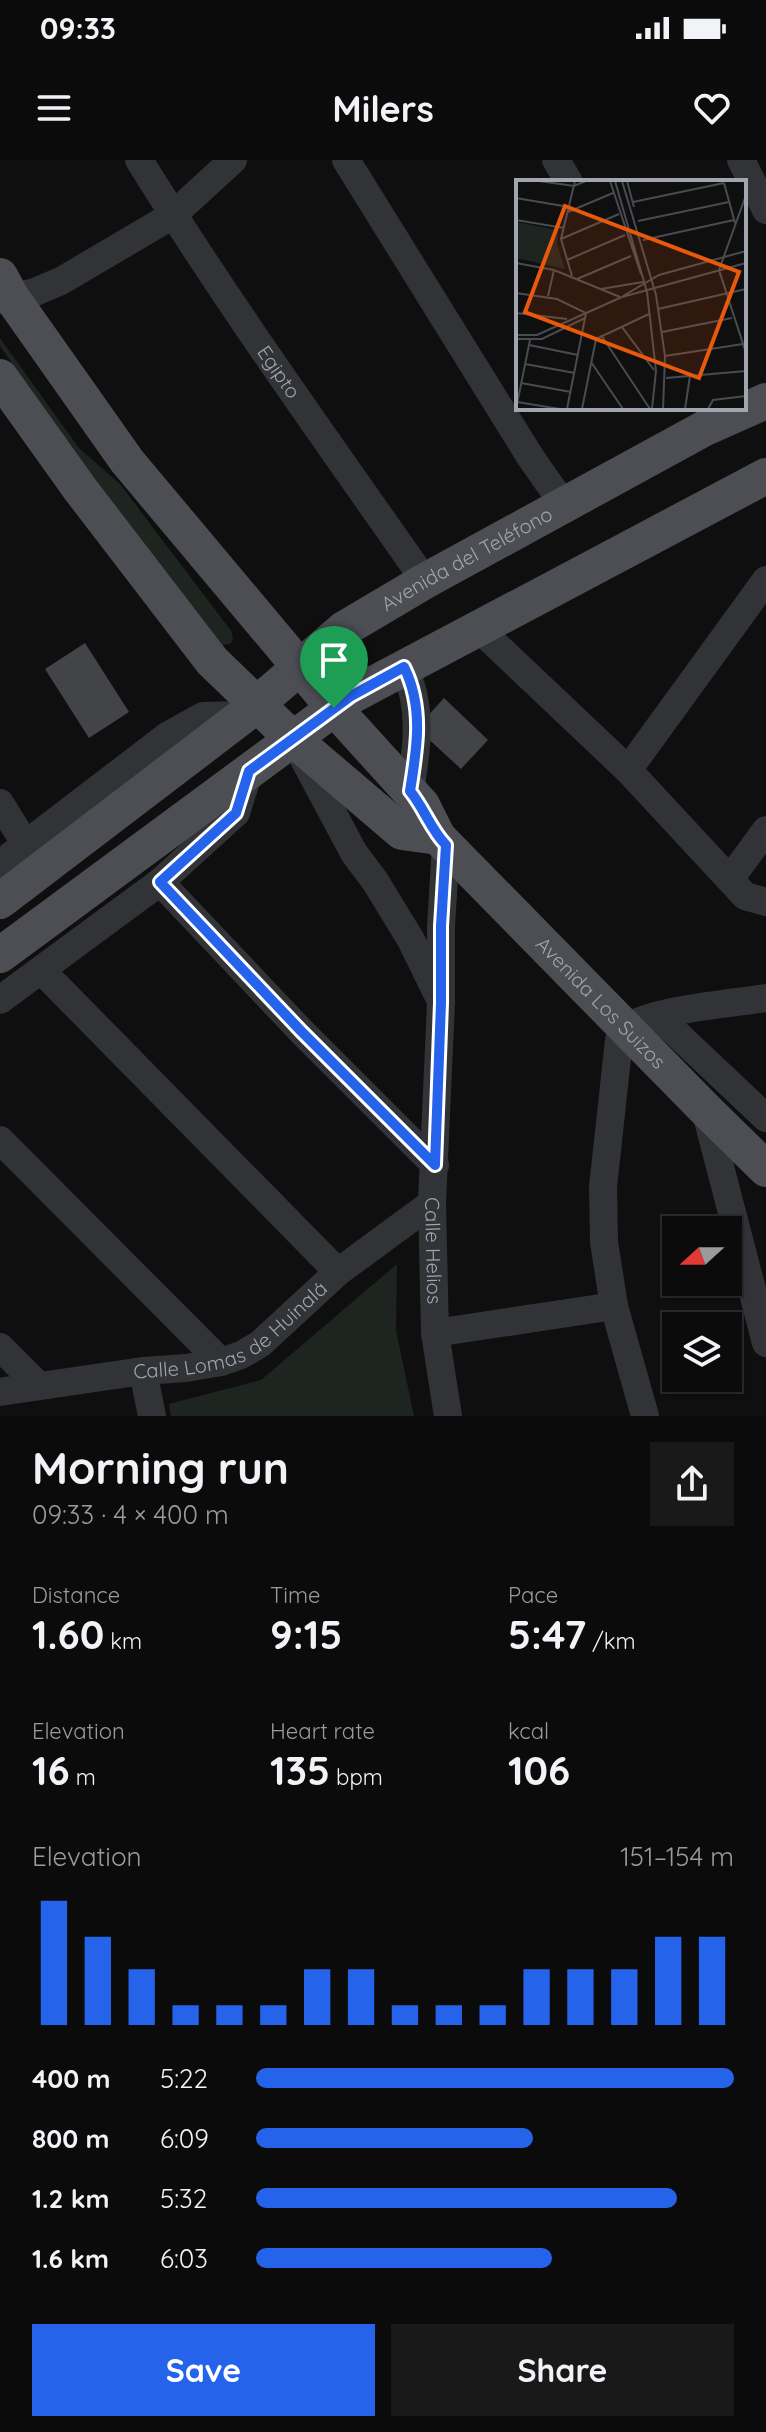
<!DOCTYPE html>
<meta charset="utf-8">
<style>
:root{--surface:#0b0b0c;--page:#19191a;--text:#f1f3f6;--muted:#9a9b9d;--line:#2b2b2d;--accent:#2563eb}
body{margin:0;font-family:Quicksand,sans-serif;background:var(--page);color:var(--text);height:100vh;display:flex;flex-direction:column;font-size:30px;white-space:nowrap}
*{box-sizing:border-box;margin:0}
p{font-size:26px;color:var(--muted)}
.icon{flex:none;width:44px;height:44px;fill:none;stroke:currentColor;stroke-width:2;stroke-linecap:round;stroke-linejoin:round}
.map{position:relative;height:1256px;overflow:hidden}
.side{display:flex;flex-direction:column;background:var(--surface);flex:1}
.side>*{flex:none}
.needle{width:52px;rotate:249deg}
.tools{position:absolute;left:662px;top:1056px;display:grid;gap:16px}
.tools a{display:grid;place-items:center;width:80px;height:80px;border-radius:0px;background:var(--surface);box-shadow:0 2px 6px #0004,0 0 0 2px var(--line);font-size:40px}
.pin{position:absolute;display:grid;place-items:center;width:68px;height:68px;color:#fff;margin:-82px -34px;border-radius:50% 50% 50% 0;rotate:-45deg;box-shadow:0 0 8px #0007}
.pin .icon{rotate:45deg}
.round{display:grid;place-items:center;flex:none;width:84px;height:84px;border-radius:0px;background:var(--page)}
.summary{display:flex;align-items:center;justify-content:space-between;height:136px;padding:0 32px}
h1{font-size:44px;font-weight:700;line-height:60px}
.stats{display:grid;grid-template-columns:repeat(3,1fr);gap:12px;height:136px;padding:8px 32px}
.stats div{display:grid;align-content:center}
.stats b{font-size:40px;font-weight:700}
.stats small{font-size:22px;font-weight:400}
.stats p{font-size:22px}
.chart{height:224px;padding:16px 32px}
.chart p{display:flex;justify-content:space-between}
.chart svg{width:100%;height:144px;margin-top:8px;stroke:var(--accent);stroke-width:6}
.cta{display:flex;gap:16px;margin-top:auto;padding:16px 32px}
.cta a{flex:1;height:92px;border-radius:0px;background:var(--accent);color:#fff;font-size:32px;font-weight:700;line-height:92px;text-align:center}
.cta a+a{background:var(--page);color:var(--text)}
ul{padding:0 32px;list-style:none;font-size:26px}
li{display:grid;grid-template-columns:128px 96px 1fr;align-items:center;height:60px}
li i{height:20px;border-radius:10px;background:var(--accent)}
.status{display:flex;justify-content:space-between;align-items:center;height:56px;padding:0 40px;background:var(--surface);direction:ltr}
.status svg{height:22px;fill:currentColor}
header{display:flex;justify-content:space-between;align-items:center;height:104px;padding:0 32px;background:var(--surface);font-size:36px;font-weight:700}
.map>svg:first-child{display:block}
.green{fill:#1e241f}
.building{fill:#434448}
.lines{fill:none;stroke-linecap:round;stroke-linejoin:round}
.minor{stroke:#323337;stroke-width:28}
.major{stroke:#4d4e54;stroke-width:36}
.route-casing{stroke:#fff;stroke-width:16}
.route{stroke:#2563eb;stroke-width:10}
.labels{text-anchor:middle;stroke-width:8;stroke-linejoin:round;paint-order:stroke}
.street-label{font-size:20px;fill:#a1a5b0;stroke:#0a0a0b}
.inset-road{fill:none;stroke:#494b50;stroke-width:2}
.view{fill:#e8590c;fill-opacity:0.15;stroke:#e8590c;stroke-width:4}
.inset-edge{fill:none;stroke:#a1a5b0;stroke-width:4}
</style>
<div class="status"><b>09:33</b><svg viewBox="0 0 49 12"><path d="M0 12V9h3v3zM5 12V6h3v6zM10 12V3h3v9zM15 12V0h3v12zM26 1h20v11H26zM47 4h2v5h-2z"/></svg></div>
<header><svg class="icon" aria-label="menu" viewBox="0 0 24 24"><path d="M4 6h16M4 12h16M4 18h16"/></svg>Milers<svg class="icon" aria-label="heart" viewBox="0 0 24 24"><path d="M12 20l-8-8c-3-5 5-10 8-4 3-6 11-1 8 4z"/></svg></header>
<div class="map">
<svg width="766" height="1256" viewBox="0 0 766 1256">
<rect width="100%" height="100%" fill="#0f0f10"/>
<path class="green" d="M0,178L79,288L120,324L232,472L233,480L230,484L222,485L101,331L0,186Z
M397,1104L396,1170L414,1256H171L169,1244L261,1220Z"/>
<path class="building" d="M85,483L129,552L89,578L45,509Z
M444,538L488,580L461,609L423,574L424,560Z"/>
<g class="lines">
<g class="minor">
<path id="s1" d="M139,0C228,144 328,282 425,421"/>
<path d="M346,0L531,298L564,345"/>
<path d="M556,0L569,22"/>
<path d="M741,0L766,50"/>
<path d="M0,140L35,132L61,121L173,55L233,0"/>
<path d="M478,468L628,610L745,736L766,742"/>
<path d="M404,507C423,547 417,589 410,631"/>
<path d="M299,590L354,693L375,721L411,780L438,835"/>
<path d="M628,610L766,420"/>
<path d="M0,643L26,685"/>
<path id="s2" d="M446,685L441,766V843L432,1043L435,1173L448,1256"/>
<path d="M0,704L167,576L203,556L244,555"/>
<path d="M730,719L766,670"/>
<path d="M160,722L301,871L435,1005"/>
<path d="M42,811L338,1112"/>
<path d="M0,840L160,722L236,653L249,611"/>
<path d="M658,856L766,958"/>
<path d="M705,949L766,1183"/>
<path d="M0,980L221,1202"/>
<path d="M435,1173L614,1146"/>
<path d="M0,1187L38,1225"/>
<path d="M143,1211L152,1256"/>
<path id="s3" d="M0,1232L143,1211L186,1208L221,1202L241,1195L260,1184L338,1112L432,1043"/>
<path d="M645,1256L614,1146L604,1082L603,1027L619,880C622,875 625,869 630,866C654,850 734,843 766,838"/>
</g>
<g class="major">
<path id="s4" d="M0,116L12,138L127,301L334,548L422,645L438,677L705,949L766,1009"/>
<path d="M0,217L80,329L212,501L293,579L402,672L438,677"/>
<path id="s5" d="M0,741L244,555L344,469L425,421L705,268L766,241"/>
<path d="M0,795L351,536L766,316"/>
</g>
</g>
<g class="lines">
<defs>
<path id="route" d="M404,507C424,547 417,589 410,631C424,648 431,670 446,685L441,766V843L435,1005L301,871L160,722L236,653L249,611L351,536Z"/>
</defs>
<use href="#route" class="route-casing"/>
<use href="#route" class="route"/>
</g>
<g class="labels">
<g class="street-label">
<text dy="7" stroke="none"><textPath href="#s1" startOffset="254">Egipto</textPath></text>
<text dy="7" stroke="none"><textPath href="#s5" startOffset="580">Avenida del Teléfono</textPath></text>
<text dy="7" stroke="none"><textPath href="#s4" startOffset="946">Avenida Los Suizos</textPath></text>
<text dy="7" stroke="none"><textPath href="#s2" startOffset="406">Calle Helios</textPath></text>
<text dy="7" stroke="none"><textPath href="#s3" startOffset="244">Calle Lomas de Huinalá</textPath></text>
</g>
</g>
<g transform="translate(516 20)">
<rect width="230" height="230" fill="#0f0f10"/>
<path d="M0,42L42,50L41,64L49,89L0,78Z" fill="#1e241f"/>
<path class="inset-road" d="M23,1L58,6L70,1M94,1L125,94M99,1L131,112L140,191L136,229M106,1L140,115L149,176L147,229M111,1L118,27M208,3L219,43M230,15L203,90L230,173M0,18L53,27M117,22L208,3M52,32L97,13M0,40L48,48M122,41L213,22M45,59L103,34M127,60L218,40M51,80L109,55M0,83L38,90L104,117M56,96L45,59L59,1M61,99L115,76M85,109L127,102M0,113L41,119L70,133L51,229M32,116L38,90M107,116L143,95L230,71M142,129L230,109M0,133L51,139M106,147L138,190M146,152L216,138M0,155H21L106,117L230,83M85,155L134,229M0,159H26L69,138M13,165L62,175M149,176L227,164M75,182L107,229M9,184L59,193M150,198L230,191M5,203L55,212M1,222L44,229M0,229L14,160M66,229L80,159L133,134M169,229L174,196M192,229L197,220L230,216"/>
<path class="view" d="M49,26L223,92L183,198L9,132Z"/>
<rect width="230" height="230" class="inset-edge"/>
</g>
</svg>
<div class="tools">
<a><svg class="needle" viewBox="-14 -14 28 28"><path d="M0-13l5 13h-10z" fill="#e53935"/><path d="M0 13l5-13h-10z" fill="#9a9b9d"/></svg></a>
<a><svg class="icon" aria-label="layers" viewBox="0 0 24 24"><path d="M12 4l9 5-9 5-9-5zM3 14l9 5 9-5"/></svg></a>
</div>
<div class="pin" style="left:334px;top:548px;background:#1e9e55"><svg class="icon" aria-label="arrive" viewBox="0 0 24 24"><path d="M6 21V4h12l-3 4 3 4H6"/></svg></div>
</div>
<section class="side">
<div class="summary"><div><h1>Morning run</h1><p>09:33 · 4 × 400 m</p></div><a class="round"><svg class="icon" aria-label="share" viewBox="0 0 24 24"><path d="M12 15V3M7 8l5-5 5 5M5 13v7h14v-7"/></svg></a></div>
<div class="stats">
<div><p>Distance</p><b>1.60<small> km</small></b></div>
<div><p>Time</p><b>9:15</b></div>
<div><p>Pace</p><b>5:47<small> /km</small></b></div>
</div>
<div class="stats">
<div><p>Elevation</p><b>16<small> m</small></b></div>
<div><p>Heart rate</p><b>135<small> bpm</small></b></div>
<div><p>kcal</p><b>106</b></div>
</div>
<div class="chart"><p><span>Elevation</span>151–154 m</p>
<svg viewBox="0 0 160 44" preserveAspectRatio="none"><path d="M5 44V6M15 44V17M25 44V27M35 44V38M45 44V38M55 44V38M65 44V27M75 44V27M85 44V38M95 44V38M105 44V38M115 44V27M125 44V27M135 44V27M145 44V17M155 44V17"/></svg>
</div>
<ul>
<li><b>400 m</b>5:22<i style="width:100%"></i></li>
<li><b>800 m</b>6:09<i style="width:58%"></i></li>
<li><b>1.2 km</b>5:32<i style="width:88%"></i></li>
<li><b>1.6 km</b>6:03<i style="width:62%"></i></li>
</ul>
<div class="cta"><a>Save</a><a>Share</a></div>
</section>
